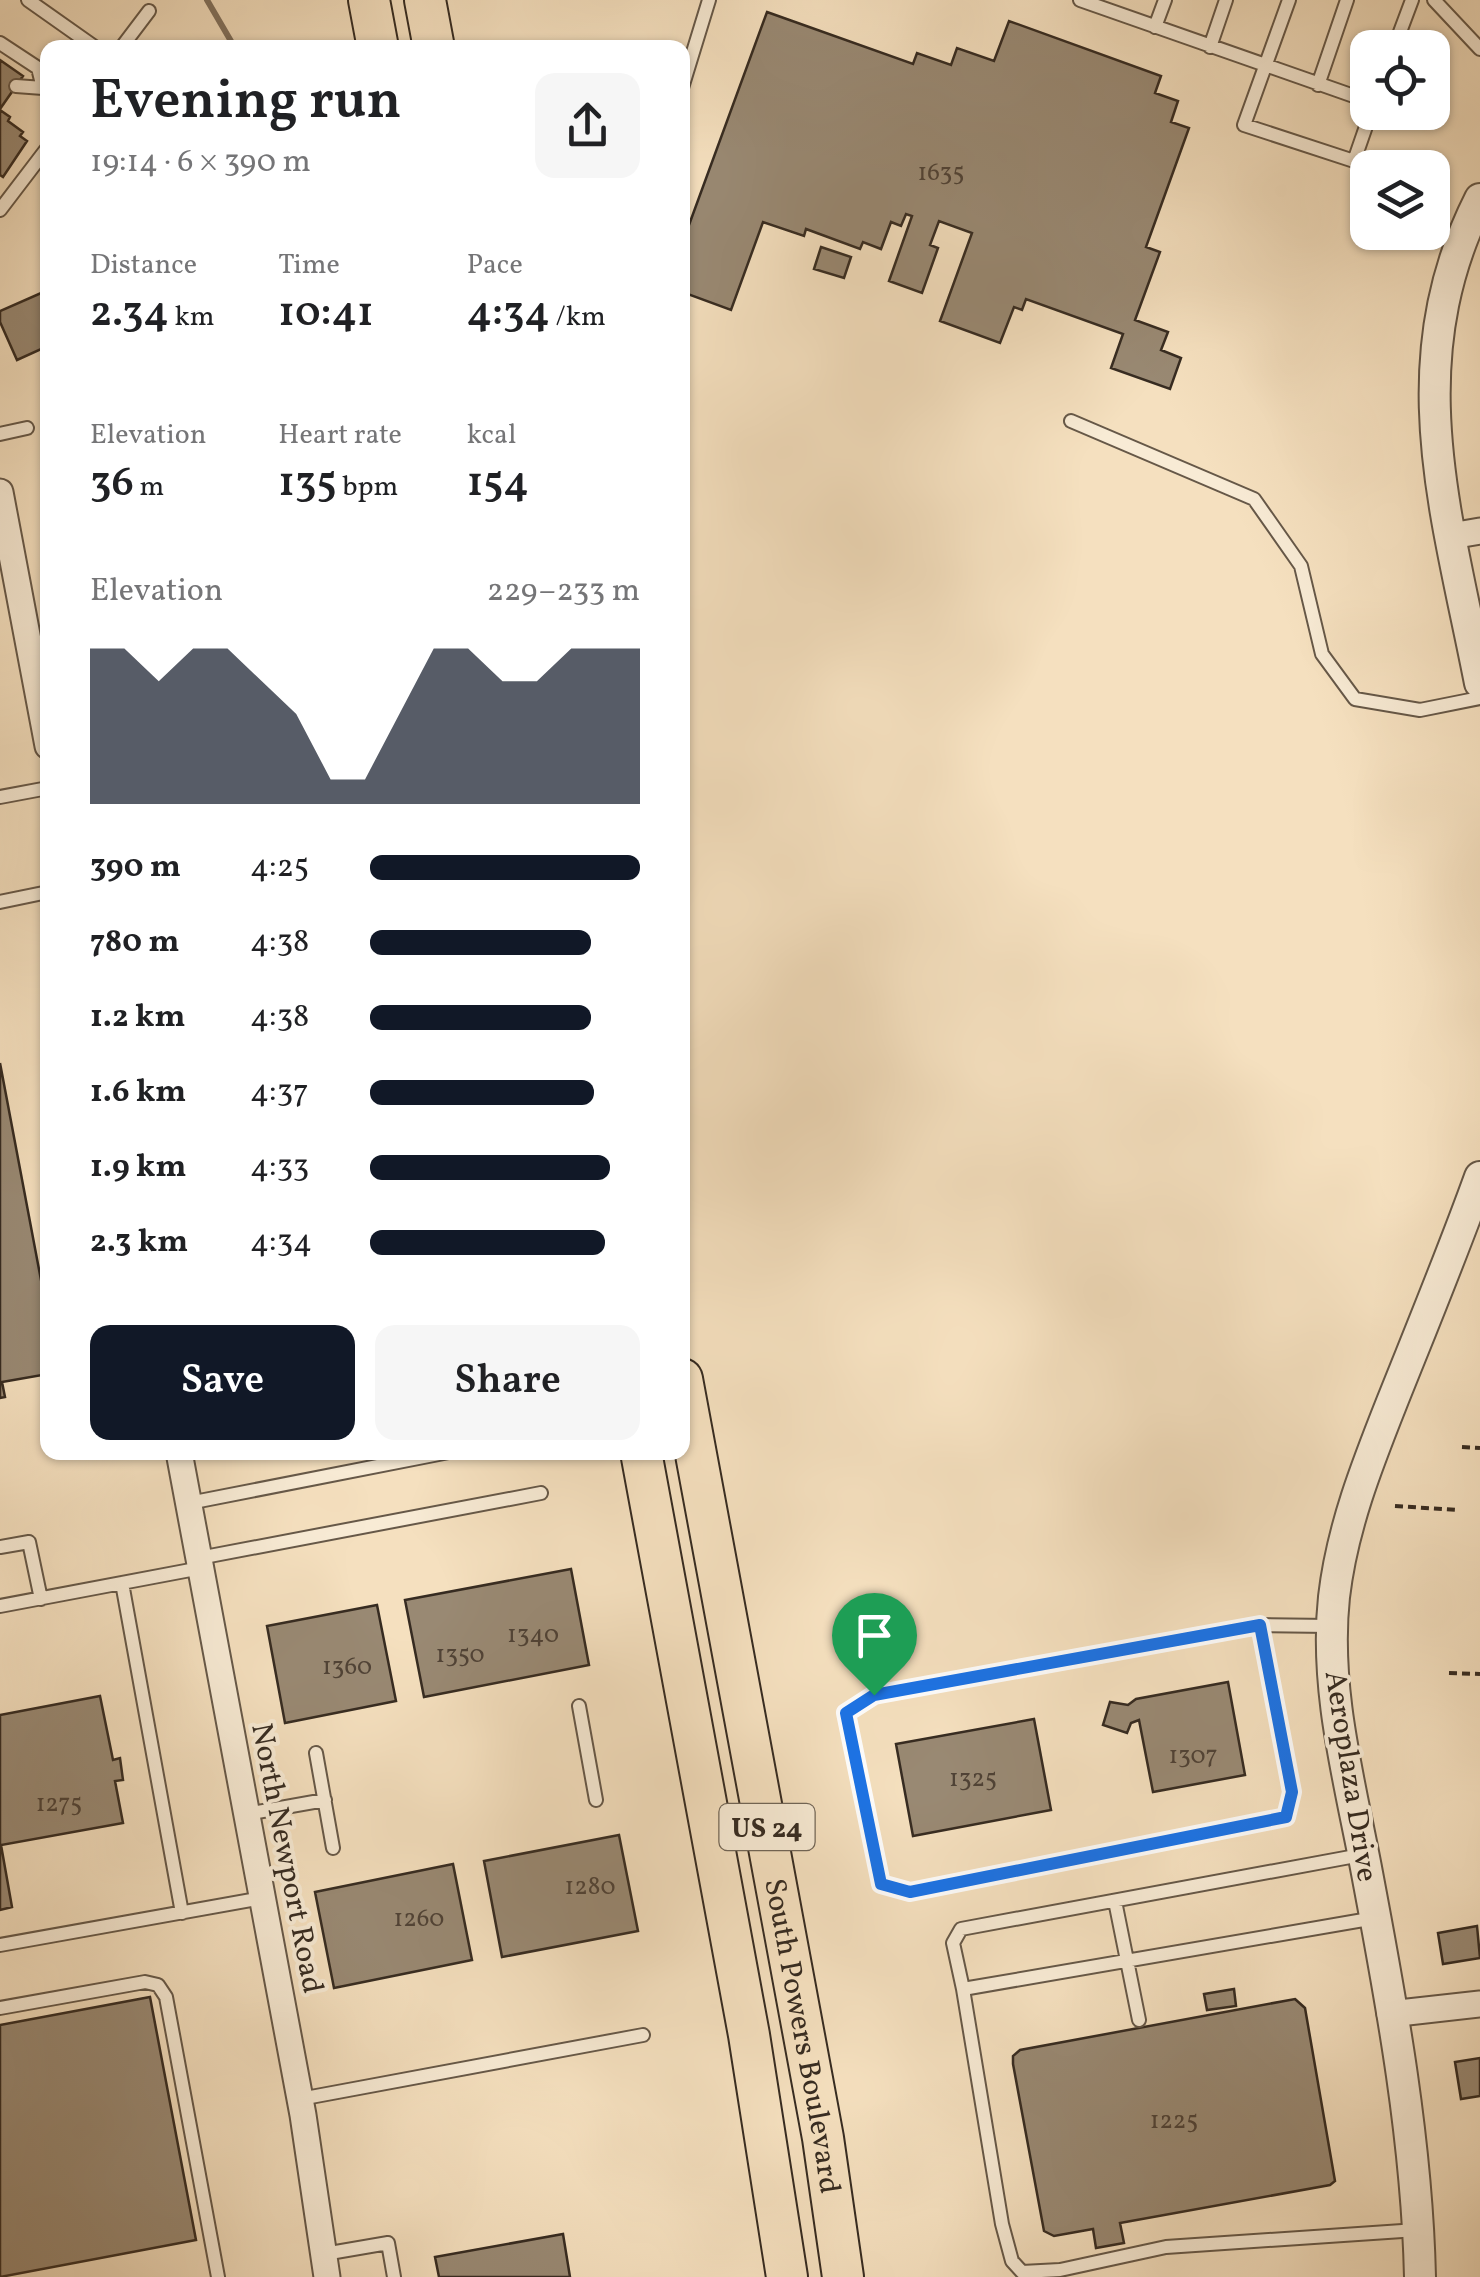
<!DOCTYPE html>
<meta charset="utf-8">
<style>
:root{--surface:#fff;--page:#f6f6f6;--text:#202124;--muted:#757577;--accent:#111827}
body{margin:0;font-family:Vollkorn,serif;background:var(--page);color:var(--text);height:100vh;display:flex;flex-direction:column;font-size:38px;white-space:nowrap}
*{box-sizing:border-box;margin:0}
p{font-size:32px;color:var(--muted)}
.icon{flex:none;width:55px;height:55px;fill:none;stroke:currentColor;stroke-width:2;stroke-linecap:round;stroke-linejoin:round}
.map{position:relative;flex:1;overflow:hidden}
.sheet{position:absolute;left:40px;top:40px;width:650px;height:1420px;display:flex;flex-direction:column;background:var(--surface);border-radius:20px;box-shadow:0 2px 8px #0004}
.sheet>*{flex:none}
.buttons{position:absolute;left:1350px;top:30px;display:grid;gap:20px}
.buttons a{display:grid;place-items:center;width:100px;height:100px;border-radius:20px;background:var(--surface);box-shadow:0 2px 8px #0004;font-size:50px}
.pin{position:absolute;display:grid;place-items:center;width:85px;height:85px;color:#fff;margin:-102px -42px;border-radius:50% 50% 50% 0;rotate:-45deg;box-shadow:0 0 10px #0007}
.pin .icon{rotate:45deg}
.round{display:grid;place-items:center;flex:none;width:105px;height:105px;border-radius:20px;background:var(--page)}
.overview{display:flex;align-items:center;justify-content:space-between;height:170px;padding:0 50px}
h1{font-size:55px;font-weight:600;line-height:75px}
.metrics{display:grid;grid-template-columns:repeat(3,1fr);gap:15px;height:170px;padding:10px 50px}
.metrics div{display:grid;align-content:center}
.metrics b{font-size:42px;font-weight:600}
.metrics small{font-size:28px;font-weight:400}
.metrics p{font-size:28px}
.chart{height:280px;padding:20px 50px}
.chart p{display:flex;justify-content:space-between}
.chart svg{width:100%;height:180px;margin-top:10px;fill:var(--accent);opacity:.7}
.action{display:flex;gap:20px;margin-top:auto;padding:20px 50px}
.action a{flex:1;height:115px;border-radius:20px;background:var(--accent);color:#fff;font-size:40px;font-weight:600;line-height:115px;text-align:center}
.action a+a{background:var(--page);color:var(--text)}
ul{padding:0 50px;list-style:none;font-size:32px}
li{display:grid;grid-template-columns:160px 120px 1fr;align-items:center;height:75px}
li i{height:25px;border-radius:12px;background:var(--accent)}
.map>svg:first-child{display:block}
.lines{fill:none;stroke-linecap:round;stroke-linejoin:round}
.stream{stroke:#82725f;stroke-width:6}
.building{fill:#998973;stroke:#362b21;stroke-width:2.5}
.service-casing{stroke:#665848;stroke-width:16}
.minor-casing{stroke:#665848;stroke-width:29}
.tertiary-casing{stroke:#665848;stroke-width:34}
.trunk-casing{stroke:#362b21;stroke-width:44}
.path{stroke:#362b21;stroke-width:4;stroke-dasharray:8 5;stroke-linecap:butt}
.service{stroke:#f8ebd5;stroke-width:12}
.minor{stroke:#f8ebd5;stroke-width:25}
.tertiary{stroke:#f8ebd5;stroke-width:30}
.trunk{stroke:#f5e0bf;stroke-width:40}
.route-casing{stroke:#fff;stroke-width:20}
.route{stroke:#1a73e8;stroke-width:12}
.labels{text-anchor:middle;stroke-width:8;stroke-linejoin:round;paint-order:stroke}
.number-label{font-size:25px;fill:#4f4236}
.shield{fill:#f8ebd5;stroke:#706557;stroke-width:2.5}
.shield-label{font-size:28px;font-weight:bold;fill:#362b21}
.street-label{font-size:30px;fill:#362b21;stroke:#f8ebd5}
</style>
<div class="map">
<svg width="1480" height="2277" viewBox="0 0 1480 2277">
<rect width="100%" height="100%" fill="#f5e0bf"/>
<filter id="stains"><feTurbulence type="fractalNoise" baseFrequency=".002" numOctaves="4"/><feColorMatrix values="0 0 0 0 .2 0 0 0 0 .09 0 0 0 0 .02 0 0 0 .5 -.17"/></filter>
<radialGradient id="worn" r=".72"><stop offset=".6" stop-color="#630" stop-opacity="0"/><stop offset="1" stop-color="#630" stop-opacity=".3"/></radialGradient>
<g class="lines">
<path class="stream" d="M207,0L235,48"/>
</g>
<path class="building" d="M767,12L913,64L917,53L951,65L957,48L994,61L1009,21L1161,76L1155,93L1178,101L1171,122L1189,128L1146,247L1160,252L1135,320L1168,332L1161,350L1181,358L1170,389L1111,368L1123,334L1026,299L1022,310L1014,307L1000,343L940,321L972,233L939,221L930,245L938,248L922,293L889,281L912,216L906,214L901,226L891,222L881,249L863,242L860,249L806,229L804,236L763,222L731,310L682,292V244Z
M0,60L23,76L0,109Z
M0,110L10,117L8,121L23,132L20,136L27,141L3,177L0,175Z
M821,247L851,257L844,278L814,269Z
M48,290V346L17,360L0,322V311Z
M0,1063L48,1317V1374L2,1382L5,1397L0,1398Z
M571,1569L589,1665L424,1697L405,1600Z
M377,1605L396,1701L285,1723L267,1626Z
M1228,1682L1245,1775L1153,1792L1139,1720L1131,1723L1127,1733L1103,1725L1110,1702L1128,1705L1136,1699Z
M100,1696L113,1760L120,1758L123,1780L115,1781L123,1823L1,1845L12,1907L0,1910V1715Z
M1034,1719L1051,1810L913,1836L896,1744Z
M619,1835L638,1931L502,1957L484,1861Z
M453,1864L472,1960L334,1988L315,1892Z
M1477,1926L1480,1958L1443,1964L1438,1933Z
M1234,1989L1236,2006L1207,2010L1204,1994Z
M150,1997L196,2240L0,2277V2025Z
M1295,1999L1305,2008L1335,2181L1330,2185L1120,2223L1124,2243L1096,2248L1093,2229L1054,2236L1044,2231L1013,2064V2056L1020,2050Z
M1480,2058V2096L1461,2099L1455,2062Z
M563,2234L570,2277H439L435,2257Z"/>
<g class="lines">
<defs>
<path id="service" d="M28,0L96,48
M1080,0L1368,101
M1289,0L1244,125L1354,161L1371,112
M1434,0L1480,49
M1155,27L1165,0
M0,43L38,68L43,88L48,92
M1210,47L1226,0
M121,48L149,11
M1394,48L1412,0
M1318,85L1347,0
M16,86L43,88
M682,88L709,0
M0,210L48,147
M1071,421L1254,499L1301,566L1322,654L1355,699L1420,710L1480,698
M0,434L27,428
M0,797L48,788
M0,902L48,892
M189,1503L449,1452
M0,1547L29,1542L41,1599
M199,1558L541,1493
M122,1583L182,1913
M0,1606L201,1568
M1260,1625L1292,1792L1286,1817L910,1893L881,1884L846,1713L874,1695L1260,1625L1330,1626
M579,1706L596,1800
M316,1753L333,1848
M246,1814L325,1800
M1361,1855L961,1929L953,1943L963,1989L1375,1918
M1115,1901L1139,2020
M0,1945L262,1898
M963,1989L1002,2224L1012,2261L1022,2272L1060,2270L1166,2247L1417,2230
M0,2008L145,1982L158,1985L166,1997L218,2277
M300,2099L643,2035
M324,2254L388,2243L394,2277"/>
<path id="minor" d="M0,492L48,746
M1451,536L1480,531
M179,1452L303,2115L327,2277
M1390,2014L1480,2004"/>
<path id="tertiary" d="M1480,199C1397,363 1447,514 1480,683
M1420,2277C1417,2142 1392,2005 1367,1873C1350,1782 1324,1690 1334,1597C1342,1528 1367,1465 1392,1402C1422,1327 1453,1252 1480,1177"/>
<g id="trunk">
<path d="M369,0L378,48"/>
<path d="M425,0L434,48"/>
<path id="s1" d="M682,1379L823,2138L843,2277"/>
<path d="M641,1452L749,2035L787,2277"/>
</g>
</defs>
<use href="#service" class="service-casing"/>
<use href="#minor" class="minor-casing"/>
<use href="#tertiary" class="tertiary-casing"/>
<use href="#trunk" class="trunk-casing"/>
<path class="path" d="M1462,1447L1480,1448
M1395,1506L1458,1510
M1449,1673L1480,1674"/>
<use href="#service" class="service"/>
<use href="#minor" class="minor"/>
<use href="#tertiary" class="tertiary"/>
<use href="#trunk" class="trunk"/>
</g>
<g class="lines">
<defs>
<path id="route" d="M1260,1625L1292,1792L1286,1817L910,1892L881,1884L846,1713L874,1695Z"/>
</defs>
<use href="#route" class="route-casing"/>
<use href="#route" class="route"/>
</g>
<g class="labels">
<g class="number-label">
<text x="941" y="180">1635</text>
<text x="533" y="1642">1340</text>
<text x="460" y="1662">1350</text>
<text x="347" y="1674">1360</text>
<text x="1193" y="1763">1307</text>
<text x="973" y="1786">1325</text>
<text x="59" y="1811">1275</text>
<text x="590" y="1894">1280</text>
<text x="419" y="1926">1260</text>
<text x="1174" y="2128">1225</text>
</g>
<rect class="shield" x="719.5" y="1804" width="95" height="46" rx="8"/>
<g class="shield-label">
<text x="767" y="1837">US 24</text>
</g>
<g class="street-label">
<text transform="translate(1352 1776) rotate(81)" y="10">Aeroplaza Drive</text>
<text transform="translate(288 1858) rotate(79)" y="10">North Newport Road</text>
<text dy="10" stroke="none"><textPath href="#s1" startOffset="668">South Powers Boulevard</textPath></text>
</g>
</g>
<rect width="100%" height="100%" filter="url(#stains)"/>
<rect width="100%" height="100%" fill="url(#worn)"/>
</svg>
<div class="buttons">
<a><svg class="icon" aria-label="locate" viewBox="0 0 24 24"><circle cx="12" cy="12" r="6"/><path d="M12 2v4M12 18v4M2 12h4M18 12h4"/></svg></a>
<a><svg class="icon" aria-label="layers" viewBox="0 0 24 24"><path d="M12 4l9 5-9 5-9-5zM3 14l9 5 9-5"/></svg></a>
</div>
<div class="pin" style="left:874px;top:1695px;background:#1e9e55"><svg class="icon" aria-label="arrive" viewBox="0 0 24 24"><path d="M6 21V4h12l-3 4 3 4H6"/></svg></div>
<section class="sheet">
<div class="overview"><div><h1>Evening run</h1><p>19:14 · 6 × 390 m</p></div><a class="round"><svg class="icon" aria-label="share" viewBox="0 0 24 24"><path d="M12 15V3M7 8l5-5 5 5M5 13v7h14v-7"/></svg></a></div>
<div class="metrics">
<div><p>Distance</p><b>2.34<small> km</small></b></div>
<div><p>Time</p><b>10:41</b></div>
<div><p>Pace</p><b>4:34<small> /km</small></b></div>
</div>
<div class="metrics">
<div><p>Elevation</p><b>36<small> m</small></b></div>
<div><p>Heart rate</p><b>135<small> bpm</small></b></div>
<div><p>kcal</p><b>154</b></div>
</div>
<div class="chart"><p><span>Elevation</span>229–233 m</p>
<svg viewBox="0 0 160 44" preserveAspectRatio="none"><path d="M0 44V6L10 6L20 14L30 6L40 6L50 14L60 22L70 38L80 38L90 22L100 6L110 6L120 14L130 14L140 6L150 6L160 6V44z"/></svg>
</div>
<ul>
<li><b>390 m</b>4:25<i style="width:100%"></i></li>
<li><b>780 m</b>4:38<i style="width:82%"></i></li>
<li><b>1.2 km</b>4:38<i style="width:82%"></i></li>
<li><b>1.6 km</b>4:37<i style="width:83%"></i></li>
<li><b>1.9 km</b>4:33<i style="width:89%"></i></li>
<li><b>2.3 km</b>4:34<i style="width:87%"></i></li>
</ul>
<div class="action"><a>Save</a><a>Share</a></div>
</section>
</div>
